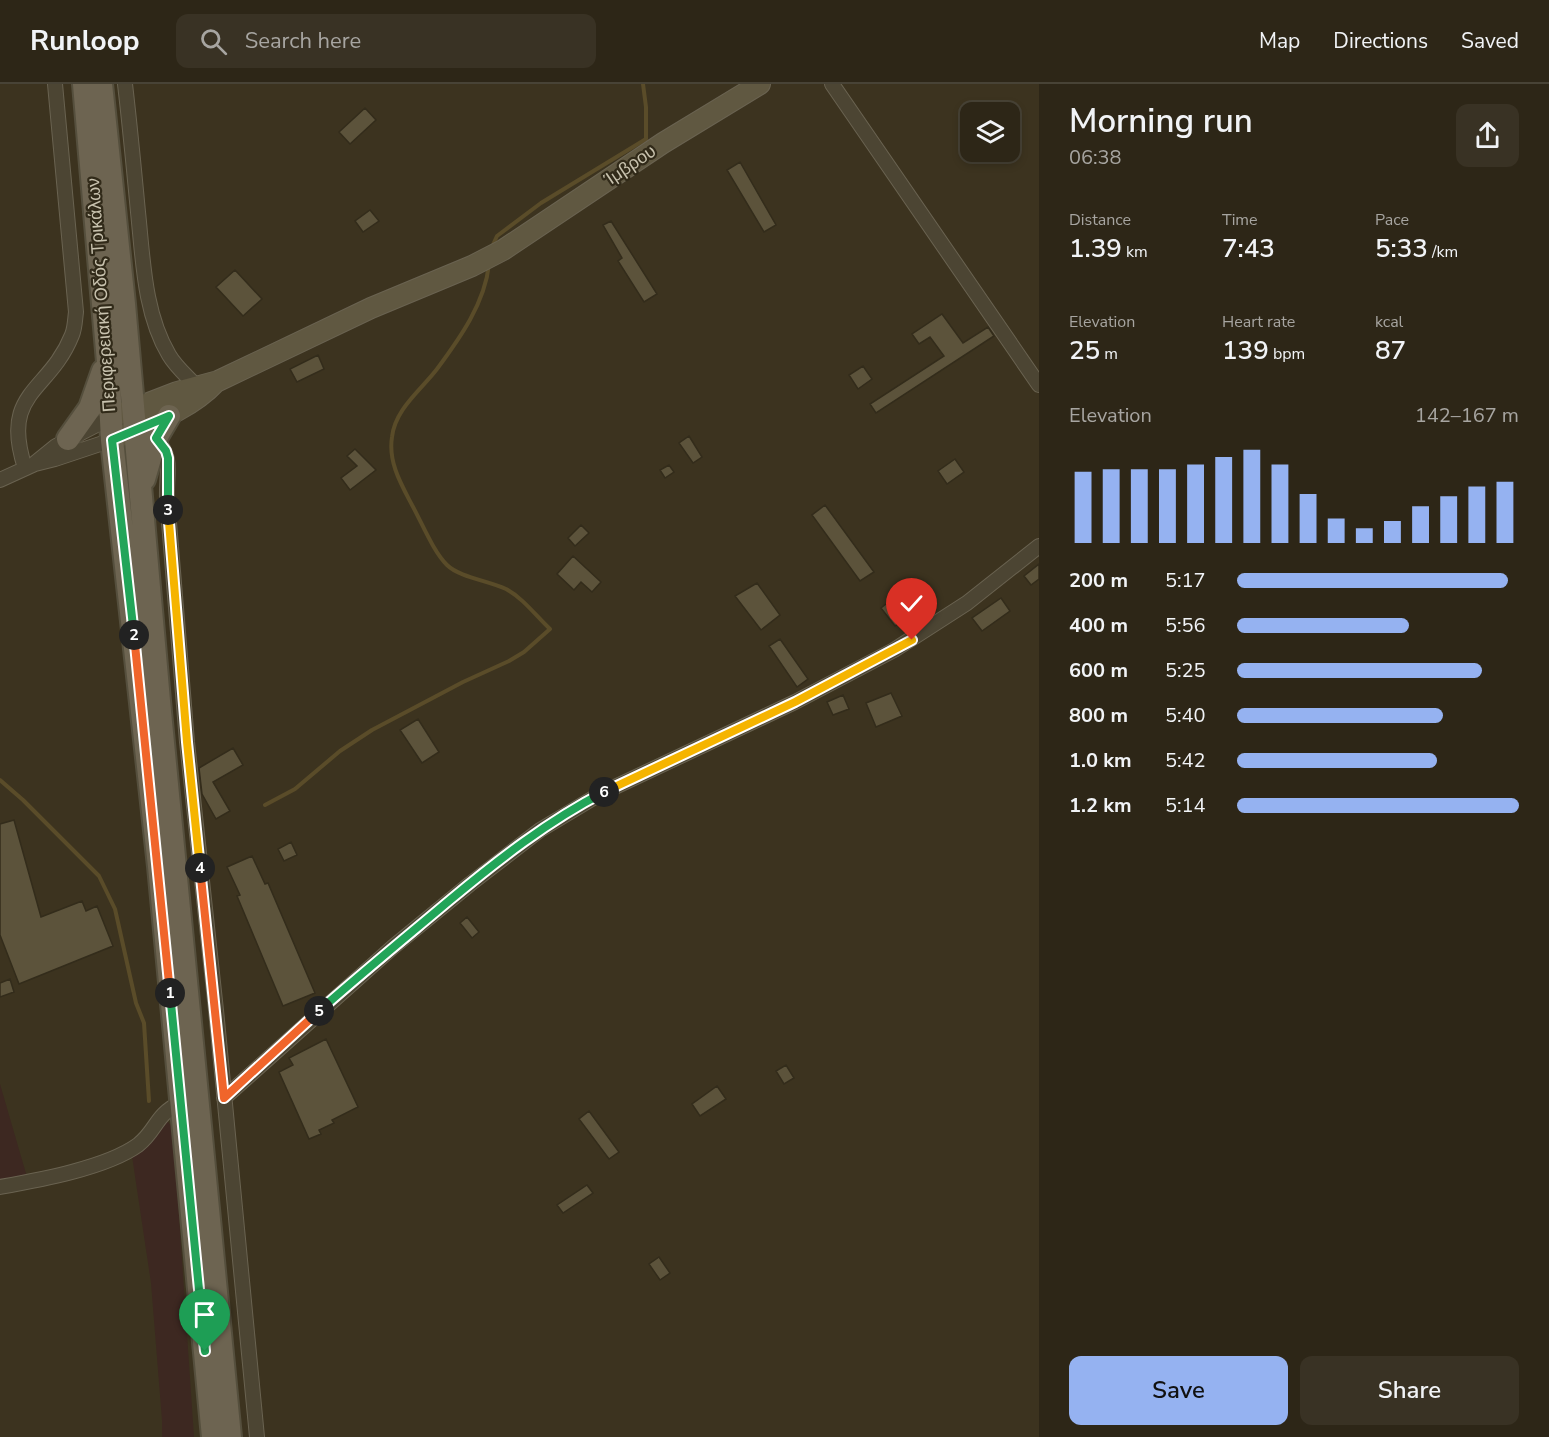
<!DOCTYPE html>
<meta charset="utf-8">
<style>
:root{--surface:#2d2617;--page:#393224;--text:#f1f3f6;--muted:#a7a5a1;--line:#484336;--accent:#95b2f1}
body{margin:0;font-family:"Nunito Sans",sans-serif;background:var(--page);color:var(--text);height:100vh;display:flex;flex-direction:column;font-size:22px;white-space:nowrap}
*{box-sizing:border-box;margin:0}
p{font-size:20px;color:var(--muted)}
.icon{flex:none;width:33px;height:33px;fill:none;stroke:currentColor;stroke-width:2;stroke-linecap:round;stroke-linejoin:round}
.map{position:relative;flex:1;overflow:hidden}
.sheet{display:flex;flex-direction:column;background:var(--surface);width:510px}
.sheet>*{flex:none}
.tools{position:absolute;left:960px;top:18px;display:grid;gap:12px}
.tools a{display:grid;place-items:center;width:60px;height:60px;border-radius:12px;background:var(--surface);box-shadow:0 3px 9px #0003,0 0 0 2px var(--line);font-size:30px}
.pin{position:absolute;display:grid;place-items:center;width:51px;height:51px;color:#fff;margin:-62px -26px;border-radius:50% 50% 50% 0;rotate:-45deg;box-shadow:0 0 6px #0007}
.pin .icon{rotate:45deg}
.km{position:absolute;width:30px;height:30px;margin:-15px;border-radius:50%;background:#222;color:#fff;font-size:16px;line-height:30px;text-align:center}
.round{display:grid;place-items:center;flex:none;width:63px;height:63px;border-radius:12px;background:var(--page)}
.head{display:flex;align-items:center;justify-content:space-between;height:102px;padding:0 30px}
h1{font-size:33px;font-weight:600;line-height:45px}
.figures{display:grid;grid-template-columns:repeat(3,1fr);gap:9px;height:102px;padding:6px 30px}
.figures div{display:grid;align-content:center}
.figures b{font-size:26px;font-weight:600}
.figures small{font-size:16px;font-weight:400}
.figures p{font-size:16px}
.chart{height:168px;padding:12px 30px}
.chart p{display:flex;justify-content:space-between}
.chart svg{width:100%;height:108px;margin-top:6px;stroke:var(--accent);stroke-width:6}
.button{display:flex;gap:12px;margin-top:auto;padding:12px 30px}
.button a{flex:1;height:69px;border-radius:12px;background:var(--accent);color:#111;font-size:24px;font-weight:600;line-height:69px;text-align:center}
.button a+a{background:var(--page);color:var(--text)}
ul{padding:0 30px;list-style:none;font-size:20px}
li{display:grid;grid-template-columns:96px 72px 1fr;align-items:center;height:45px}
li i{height:15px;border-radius:8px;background:var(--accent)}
header{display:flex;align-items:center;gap:36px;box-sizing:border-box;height:84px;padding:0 30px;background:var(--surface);border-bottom:2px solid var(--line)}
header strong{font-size:28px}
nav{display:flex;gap:33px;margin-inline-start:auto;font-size:21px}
.search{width:420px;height:54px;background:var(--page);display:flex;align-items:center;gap:15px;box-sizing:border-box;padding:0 21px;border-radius:12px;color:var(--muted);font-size:22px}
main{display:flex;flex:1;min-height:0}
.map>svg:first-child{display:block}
.green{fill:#3d2821}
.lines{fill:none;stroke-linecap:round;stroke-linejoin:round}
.stream{stroke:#5a4c29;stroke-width:4}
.building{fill:#5c533b;stroke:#332c1b;stroke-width:1.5}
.street-casing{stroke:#6a6351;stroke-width:16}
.secondary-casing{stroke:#6a6351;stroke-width:22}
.primary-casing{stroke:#554f3d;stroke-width:26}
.street{stroke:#4c4533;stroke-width:14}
.secondary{stroke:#605841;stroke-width:20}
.primary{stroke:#6d6451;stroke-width:22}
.split-1-casing{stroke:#fff;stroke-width:12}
.split-2-casing{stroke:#fff;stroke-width:12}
.split-3-casing{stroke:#fff;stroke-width:12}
.split-4-casing{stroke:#fff;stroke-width:12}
.split-5-casing{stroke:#fff;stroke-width:12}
.split-6-casing{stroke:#fff;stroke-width:12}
.split-7-casing{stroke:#fff;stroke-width:12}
.split-1{stroke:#22a559;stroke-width:8}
.split-2{stroke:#f0652b;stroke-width:8}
.split-3{stroke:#22a559;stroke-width:8}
.split-4{stroke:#f5b400;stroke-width:8}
.split-5{stroke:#f0652b;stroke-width:8}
.split-6{stroke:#22a559;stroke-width:8}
.split-7{stroke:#f5b400;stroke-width:8}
.labels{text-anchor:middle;stroke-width:4.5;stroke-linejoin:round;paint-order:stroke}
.street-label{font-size:18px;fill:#c8c2ae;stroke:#312a19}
</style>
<header>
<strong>Runloop</strong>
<div class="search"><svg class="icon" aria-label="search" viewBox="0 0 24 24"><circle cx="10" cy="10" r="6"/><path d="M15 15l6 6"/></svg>Search here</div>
<nav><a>Map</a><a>Directions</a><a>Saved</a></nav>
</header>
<main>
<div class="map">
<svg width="1039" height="1353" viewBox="0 0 1039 1353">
<rect width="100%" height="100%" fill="#3c331f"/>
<path class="green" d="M0,1000L27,1093L0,1098Z
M168,1038L173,1044L194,1353H162V1336L151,1199L132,1072L155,1054L161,1040Z"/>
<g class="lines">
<path class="stream" d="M492,163L497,152L541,119L646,55V23L643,0
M0,696L23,716L99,792L115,825L136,919L144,939L149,1017
M265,721L295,705L340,667L372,646L463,598L509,577L524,568L550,545C536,532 523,514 506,505C489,497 459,493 447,481C433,467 422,439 412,421C401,400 388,378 392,353C395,325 421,306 437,285C460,254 485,219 489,180"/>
</g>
<path class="building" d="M365,24L376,36L350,60L339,48Z
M740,78L776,141L764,148L727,86Z
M370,126L379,137L363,148L355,137Z
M611,137L657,210L644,218L618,177L622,174L603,141Z
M235,186L262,215L243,232L216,203Z
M942,230L963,259L988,243L994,252L876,329L870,320L944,272L930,253L919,260L912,250Z
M318,271L324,285L297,298L290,285Z
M863,282L872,295L858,305L849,291Z
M689,352L702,373L693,379L679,359Z
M355,365L376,386L350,406L341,394L357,382L347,372Z
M955,375L964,388L947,400L938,387Z
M669,381L674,388L665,394L660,386Z
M825,421L874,488L860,497L812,431Z
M581,441L589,449L575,462L568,454Z
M573,472L601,498L592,508L581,498L574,506L557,490Z
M1039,480V495L1031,501L1024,492Z
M757,499L780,531L761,546L735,512Z
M1001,514L1010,527L982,547L972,534Z
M891,516L905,534L895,542L881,524Z
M780,555L808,595L797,603L769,562Z
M891,609L902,632L876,643L866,619Z
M843,611L849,625L833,631L827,618Z
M418,635L439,668L422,679L400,646Z
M233,664L243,681L213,698L230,727L216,735L202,710L199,684Z
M14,736L41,833L82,817L86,827L97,822L113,862L19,900L0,851V740Z
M291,758L297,771L284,777L278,765Z
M252,772L265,800L268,799L315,909L283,922L237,812L240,811L227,783Z
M467,833L479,848L472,854L460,839Z
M10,895L14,908L0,913V899Z
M326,955L358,1023L332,1036L334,1039L319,1046L321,1050L309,1055L279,988L293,981L289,974Z
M786,981L794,994L784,1000L776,987Z
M717,1002L726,1015L700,1032L692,1020Z
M589,1027L619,1068L609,1075L579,1035Z
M587,1101L593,1109L563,1129L557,1121Z
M659,1173L670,1189L660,1196L649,1180Z"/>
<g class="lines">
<defs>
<path id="street" d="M125,0C130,43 134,85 138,128C143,175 144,229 169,271C176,283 187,292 196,302
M832,0L1039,301
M156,354C174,377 166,387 167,414L187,658L216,926L257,1353
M35,379L56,362L110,334
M25,384C0,307 49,309 72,251C75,244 75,235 76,228L55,0
M0,396L35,380L55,375L112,356
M224,1014L393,863L470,800L540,746L600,710L795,618L894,566L967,519L1039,462
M0,1103C39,1096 106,1084 138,1061C157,1046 155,1031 180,1019"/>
<path id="secondary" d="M120,330L177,308L218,297L371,224L472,182L503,166L663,59L760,0
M112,356C148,340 189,327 216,298"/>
<path id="primary" d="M84,0L108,278L112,356L159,782L213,1353
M101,0L124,220L160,628L230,1353
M68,355L90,324L103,287
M144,395L156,354L169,332"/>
</defs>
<use href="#street" class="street-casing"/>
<use href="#secondary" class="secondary-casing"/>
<use href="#primary" class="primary-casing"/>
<use href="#street" class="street"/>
<use href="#secondary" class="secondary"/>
<use href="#primary" class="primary"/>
</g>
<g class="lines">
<defs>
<path id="split-1" d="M170,909L205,1267"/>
<path id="split-2" d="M134,551L170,909"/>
<path id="split-3" d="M134,551L112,356L169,332L156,354L166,367L168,374V426"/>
<path id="split-4" d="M168,426L187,658L200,784"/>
<path id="split-5" d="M200,784L224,1014L319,927"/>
<path id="split-6" d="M319,927C362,889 406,853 450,816C498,776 548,737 604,708"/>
<path id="split-7" d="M604,708L795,618L912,556"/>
</defs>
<use href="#split-1" class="split-1-casing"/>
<use href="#split-2" class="split-2-casing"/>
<use href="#split-3" class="split-3-casing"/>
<use href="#split-4" class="split-4-casing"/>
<use href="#split-5" class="split-5-casing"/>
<use href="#split-6" class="split-6-casing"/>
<use href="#split-7" class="split-7-casing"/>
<use href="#split-1" class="split-1"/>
<use href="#split-2" class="split-2"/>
<use href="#split-3" class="split-3"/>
<use href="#split-4" class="split-4"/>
<use href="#split-5" class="split-5"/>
<use href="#split-6" class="split-6"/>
<use href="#split-7" class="split-7"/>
</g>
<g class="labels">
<g class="street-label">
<text transform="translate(630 81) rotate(-34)" y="6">Ίμβρου</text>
<text transform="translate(101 211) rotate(-94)" y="6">Περιφερειακή Οδός Τρικάλων</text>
</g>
</g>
</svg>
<div class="tools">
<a><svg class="icon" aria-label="layers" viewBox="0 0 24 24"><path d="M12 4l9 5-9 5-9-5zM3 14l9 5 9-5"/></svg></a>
</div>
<div class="pin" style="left:205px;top:1267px;background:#1e9e55"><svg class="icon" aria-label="arrive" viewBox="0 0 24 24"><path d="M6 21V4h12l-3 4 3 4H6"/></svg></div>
<div class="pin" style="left:912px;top:556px;background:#d93025"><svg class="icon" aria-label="check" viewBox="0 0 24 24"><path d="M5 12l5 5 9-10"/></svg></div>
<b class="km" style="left:170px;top:909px">1</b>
<b class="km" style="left:134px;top:551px">2</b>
<b class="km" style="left:168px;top:426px">3</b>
<b class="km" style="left:200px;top:784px">4</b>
<b class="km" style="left:319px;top:927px">5</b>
<b class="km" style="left:604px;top:708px">6</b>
</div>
<section class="sheet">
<div class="head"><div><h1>Morning run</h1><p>06:38</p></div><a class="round"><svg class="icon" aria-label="share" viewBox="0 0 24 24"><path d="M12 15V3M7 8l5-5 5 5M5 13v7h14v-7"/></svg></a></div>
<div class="figures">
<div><p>Distance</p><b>1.39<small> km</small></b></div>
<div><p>Time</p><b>7:43</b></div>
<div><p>Pace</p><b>5:33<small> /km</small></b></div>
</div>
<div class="figures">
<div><p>Elevation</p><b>25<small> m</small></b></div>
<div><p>Heart rate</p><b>139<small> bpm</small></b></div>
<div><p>kcal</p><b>87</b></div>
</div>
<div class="chart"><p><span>Elevation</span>142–167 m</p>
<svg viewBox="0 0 160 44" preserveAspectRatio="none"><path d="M5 44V15M15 44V14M25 44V14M35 44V14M45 44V12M55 44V9M65 44V6M75 44V12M85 44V24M95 44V34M105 44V38M115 44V35M125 44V29M135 44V25M145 44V21M155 44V19"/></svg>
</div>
<ul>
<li><b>200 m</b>5:17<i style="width:96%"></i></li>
<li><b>400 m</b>5:56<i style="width:61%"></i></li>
<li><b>600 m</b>5:25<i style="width:87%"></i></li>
<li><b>800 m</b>5:40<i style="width:73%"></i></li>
<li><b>1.0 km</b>5:42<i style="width:71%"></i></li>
<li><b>1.2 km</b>5:14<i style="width:100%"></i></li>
</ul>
<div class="button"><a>Save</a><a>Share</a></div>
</section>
</main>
